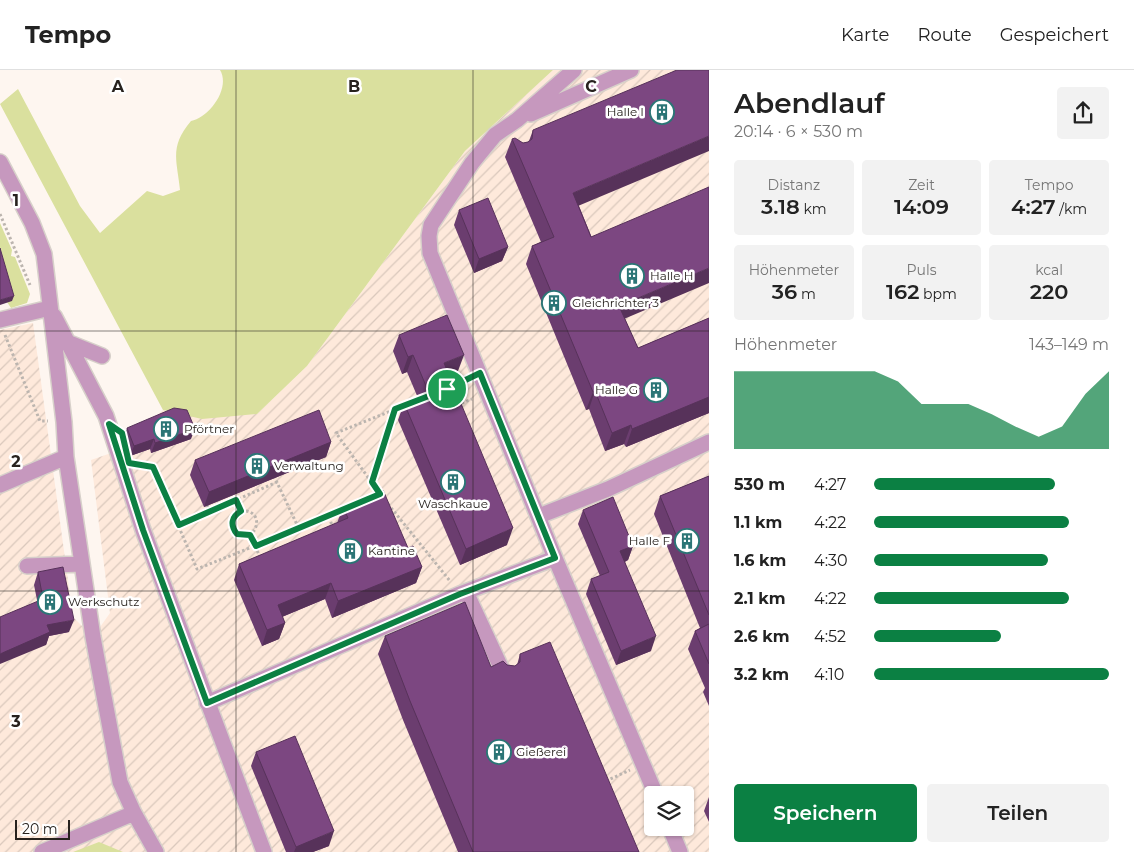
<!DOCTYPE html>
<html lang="de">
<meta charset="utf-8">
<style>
:root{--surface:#fff;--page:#f2f2f2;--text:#222;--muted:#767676;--line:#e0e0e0;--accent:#0b8043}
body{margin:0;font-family:Montserrat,sans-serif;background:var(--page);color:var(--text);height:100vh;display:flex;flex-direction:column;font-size:19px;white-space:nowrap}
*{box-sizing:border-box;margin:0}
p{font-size:16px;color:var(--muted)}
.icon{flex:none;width:28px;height:28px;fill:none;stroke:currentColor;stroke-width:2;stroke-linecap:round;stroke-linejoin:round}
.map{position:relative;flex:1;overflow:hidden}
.drawer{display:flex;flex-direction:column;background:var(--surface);width:425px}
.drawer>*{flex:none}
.tools{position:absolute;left:644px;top:716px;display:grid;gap:10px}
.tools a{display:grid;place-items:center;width:50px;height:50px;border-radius:5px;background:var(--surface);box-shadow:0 1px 4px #0004;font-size:25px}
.scale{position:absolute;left:15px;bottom:12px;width:55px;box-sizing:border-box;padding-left:5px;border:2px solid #27221e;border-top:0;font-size:14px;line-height:18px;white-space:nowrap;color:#27221e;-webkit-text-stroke:4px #fff;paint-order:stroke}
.pin{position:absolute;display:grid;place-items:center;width:42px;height:42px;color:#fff;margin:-21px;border:2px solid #fff;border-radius:50%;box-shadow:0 1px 5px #0007}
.round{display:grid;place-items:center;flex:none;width:52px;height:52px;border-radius:5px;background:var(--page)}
.overview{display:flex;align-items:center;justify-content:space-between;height:85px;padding:0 25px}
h1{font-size:28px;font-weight:600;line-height:38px}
.stats{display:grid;grid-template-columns:repeat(3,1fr);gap:8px;height:85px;padding:5px 25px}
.stats div{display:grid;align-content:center;border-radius:5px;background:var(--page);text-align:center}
.stats b{font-size:21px;font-weight:600}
.stats small{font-size:14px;font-weight:400}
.stats p{font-size:14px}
.chart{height:140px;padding:10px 25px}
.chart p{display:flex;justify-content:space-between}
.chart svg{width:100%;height:90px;margin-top:5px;fill:var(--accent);opacity:.7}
.button{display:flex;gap:10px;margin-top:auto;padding:10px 25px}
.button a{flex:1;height:58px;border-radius:5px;background:var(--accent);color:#fff;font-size:20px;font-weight:600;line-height:58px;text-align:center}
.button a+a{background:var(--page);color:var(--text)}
ul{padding:0 25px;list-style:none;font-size:16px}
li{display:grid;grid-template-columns:80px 60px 1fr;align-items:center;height:38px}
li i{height:12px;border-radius:6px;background:var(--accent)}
header{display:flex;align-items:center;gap:30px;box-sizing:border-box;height:70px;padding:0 25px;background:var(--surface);border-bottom:1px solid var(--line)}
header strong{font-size:24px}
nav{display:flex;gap:28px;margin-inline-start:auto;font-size:18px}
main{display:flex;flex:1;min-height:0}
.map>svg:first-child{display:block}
.industrial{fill:url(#industrial-furrows);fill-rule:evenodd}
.grass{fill:#dae09e}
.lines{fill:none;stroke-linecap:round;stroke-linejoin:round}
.minor-casing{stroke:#d7d0ca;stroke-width:18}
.path{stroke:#bcb5af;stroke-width:3;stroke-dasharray:2.5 2.5;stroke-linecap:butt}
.minor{stroke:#c698be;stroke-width:15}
.wall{fill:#6b3d6f}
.shaded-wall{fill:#57325a}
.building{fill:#7c4781;stroke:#57325a}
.route-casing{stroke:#fff;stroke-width:10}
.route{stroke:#0b8043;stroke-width:6}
.grid{fill:none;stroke:#27221e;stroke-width:1;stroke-opacity:0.55}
.labels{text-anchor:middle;stroke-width:5;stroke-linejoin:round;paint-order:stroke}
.poi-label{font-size:12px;fill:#27221e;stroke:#fff;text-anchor:start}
.grid-label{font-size:16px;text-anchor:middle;font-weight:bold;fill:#27221e;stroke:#fff;stroke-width:5;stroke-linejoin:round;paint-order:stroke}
</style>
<header>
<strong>Tempo</strong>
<nav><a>Karte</a><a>Route</a><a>Gespeichert</a></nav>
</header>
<main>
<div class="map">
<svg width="709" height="782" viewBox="0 0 709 782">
<defs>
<pattern id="industrial-furrows" width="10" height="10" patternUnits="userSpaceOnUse" patternTransform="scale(1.25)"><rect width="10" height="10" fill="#fee9db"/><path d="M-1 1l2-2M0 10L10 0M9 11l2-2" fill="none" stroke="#dac8bc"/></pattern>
</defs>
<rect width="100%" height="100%" fill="#fef6f0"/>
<path class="industrial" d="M553,0H709V782H0V260L33,253L73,547L93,567L110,543L91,390L117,381L163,340L183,346L257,344L307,296L465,81ZM652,725H685V758H652Z"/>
<path class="grass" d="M220,0H553L465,81L307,296L257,344L202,349L163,340L0,34L18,19L80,136L100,163L147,121L163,126L180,120C177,90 169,77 191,51C209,48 231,18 220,0Z
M0,153L12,180L11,186L15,187L30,224L27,233L11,238L7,232L0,189Z
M99,772L123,782H73Z"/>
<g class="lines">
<defs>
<path id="minor" d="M574,0L517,50L495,65L472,93L431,155L429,166L430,183L555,488L656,725
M531,44L631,0
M0,92L32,153L44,184L64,352L66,387L93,567L120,712L134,743L156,782
M54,246L106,346L143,460L264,782
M0,250L50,238
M67,272L102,286
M0,415L66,387
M539,446L608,419L709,372
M27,496L81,494
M466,522L505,606
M207,633L460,524L555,488
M670,758L680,782
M42,782L134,743"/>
</defs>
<use href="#minor" class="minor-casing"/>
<path class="path" d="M0,144L30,215
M5,265L40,351H48
M452,317L466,310
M457,335L472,329
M138,394L153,397L197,499L345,440
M274,406L299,459
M372,412L395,340
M380,424L336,363L406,335
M236,430L241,441C231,447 230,455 237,464L250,465L261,489
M388,434L450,511
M207,435L211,442
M241,441C257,439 262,455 250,465
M329,447L333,458
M179,455L277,412
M606,711L630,700"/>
<use href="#minor" class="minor"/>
</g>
<path class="wall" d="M533,60L579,136L625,249L638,278L709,248V343L626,377L624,374L605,381L589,339L586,340L526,194L532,176L541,172L505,87L512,69L523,73L528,72L529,71Z
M459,140L508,177L502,191L474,203L454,155Z
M399,265L458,301L449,305L507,475L460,495L398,350L404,333L418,328L407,302L402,304L393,281Z
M127,358L191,369L151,383L150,379L130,386L124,368Z
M331,372L326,387L204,437L190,405L195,390Z
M709,406V636L703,622L705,618L688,579L695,561L700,558L654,444L660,426Z
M343,437L408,478L422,497L416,513L332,548L325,529L282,547L285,553L279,569L262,576L234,510L239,494L337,453Z
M583,440L633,476L628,490L625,492L651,581L616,595L586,524L591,509L600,506L578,454Z
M38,502L69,562L49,566L46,575L34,515Z
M385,566L491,597L507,595L515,596L517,595L520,584L639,782H458L403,650L378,584Z
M256,682L329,776L313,782H286L251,696Z
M709,727V752L704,741Z"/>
<path class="shaded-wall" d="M709,66V81L566,141L573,123Z
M508,177L502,191L474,203L479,189Z
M709,198V213L612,254L619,236Z
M14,226L12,231L0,235V230Z
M413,285L407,302L402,304L408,287Z
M464,285L458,301L438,310L444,293Z
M595,321L589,339L586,340L593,322Z
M709,327V343L626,377L632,359Z
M631,355L624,374L605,381L612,363Z
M195,359L191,369L151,383L155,373Z
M154,369L150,379L130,386L134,376Z
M331,372L326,387L204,437L209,422Z
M513,458L507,475L460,495L466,479Z
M633,476L628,490L615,496L620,481Z
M422,497L416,513L332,548L338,531Z
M331,513L325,529L272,551L278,535Z
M74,550L69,562L49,566L46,575L0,594V584L47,555Z
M285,553L279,569L262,576L267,560Z
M656,566L651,581L616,595L621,581Z
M334,761L329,776L313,782H294L296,777Z"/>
<path class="building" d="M677,0H709V66L573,123L591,167L709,117V198L619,236L638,278L709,248V327L632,359L631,355L612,363L595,321L593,322L532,176L554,167L512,69L515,68L523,73L528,72L532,69L533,60Z
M488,128L508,177L479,189L459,140Z
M0,178L14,226L0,230Z
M447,245L464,285L444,293L513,458L466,479L404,333L429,323L413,285L408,287L399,265Z
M174,338L187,340L195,359L155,373L154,369L134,376L127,358Z
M319,340L331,372L209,422L195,390Z
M709,406V545L660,426Z
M383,420L408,478L413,476L422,497L338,531L331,513L278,535L285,553L267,560L239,494L348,448L343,437Z
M613,427L633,476L620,481L656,566L621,581L591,509L609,502L583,440Z
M63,497L74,550L47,555L50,562L0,584V547L43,529L38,502Z
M465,532L491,597L503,591L507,595L515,596L520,592V584L550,572L639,782H473L410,631L385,566Z
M709,554V594L695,561Z
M295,666L334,761L296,777L256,682Z"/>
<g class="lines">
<defs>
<path id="route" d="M480,303L555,488L460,524L207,633L143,460L109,354L122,363L129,393L153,397L179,455L236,430L241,441C231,447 230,455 237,464L250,465L256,476L380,424L372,412L395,339L447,319Z"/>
</defs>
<use href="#route" class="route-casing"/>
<use href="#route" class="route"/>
</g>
<path class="grid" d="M236,0V782M473,0V782M0,261H709M0,521H709"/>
<defs>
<symbol id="building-ring" viewBox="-11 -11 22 22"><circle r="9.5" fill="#fff" stroke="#2b7576" stroke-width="1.5"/><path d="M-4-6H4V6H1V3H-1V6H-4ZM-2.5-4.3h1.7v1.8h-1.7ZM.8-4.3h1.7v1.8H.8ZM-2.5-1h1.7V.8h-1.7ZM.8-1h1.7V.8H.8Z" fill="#2b7576"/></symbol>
</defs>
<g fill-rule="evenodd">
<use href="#building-ring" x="648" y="28" width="28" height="28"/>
<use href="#building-ring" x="618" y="192" width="28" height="28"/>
<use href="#building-ring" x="540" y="219" width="28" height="28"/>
<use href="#building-ring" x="642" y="306" width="28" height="28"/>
<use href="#building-ring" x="152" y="345" width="28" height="28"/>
<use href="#building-ring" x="243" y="382" width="28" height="28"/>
<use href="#building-ring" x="439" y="398" width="28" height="28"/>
<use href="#building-ring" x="673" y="457" width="28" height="28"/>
<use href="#building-ring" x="336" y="467" width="28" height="28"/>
<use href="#building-ring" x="36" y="518" width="28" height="28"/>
<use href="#building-ring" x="485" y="668" width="28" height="28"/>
</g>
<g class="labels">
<g class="poi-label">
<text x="644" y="46" text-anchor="end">Halle I</text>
<text x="650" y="210">Halle H</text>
<text x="572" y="237">Gleichrichter 3</text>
<text x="638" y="324" text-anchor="end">Halle G</text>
<text x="184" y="363">Pförtner</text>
<text x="274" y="400">Verwaltung</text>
<text x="453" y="438" text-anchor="middle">Waschkaue</text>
<text x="670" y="475" text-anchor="end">Halle F</text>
<text x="368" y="485">Kantine</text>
<text x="68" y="536">Werkschutz</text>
<text x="516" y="686">Gießerei</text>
</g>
</g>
<g class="grid-label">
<text x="118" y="22">A</text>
<text x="354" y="22">B</text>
<text x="591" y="22">C</text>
<text x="16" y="136">1</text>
<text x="16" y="397">2</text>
<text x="16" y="657">3</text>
</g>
</svg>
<div class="tools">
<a><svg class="icon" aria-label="layers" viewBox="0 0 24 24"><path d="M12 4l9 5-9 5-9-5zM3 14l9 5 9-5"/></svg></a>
</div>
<div class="scale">20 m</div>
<div class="pin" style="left:447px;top:319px;background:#1e9e55"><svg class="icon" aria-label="arrive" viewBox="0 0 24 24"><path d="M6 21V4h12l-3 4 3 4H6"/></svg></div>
</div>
<section class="drawer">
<div class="overview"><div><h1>Abendlauf</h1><p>20:14 · 6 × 530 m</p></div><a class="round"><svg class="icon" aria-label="share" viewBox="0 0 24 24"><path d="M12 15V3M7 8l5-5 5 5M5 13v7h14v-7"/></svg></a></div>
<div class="stats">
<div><p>Distanz</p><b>3.18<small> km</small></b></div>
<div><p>Zeit</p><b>14:09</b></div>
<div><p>Tempo</p><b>4:27<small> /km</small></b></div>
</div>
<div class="stats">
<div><p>Höhenmeter</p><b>36<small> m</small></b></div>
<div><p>Puls</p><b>162<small> bpm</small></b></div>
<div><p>kcal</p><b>220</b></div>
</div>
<div class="chart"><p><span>Höhenmeter</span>143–149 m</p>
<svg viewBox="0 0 160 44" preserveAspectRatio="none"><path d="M0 44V6L10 6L20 6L30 6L40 6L50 6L60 6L70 11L80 22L90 22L100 22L110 27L120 33L130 38L140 33L150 17L160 6V44z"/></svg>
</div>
<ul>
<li><b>530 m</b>4:27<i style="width:77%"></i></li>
<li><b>1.1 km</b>4:22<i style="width:83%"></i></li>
<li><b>1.6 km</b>4:30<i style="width:74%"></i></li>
<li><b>2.1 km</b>4:22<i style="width:83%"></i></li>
<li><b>2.6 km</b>4:52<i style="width:54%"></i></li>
<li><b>3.2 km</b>4:10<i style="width:100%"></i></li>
</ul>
<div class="button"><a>Speichern</a><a>Teilen</a></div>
</section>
</main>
